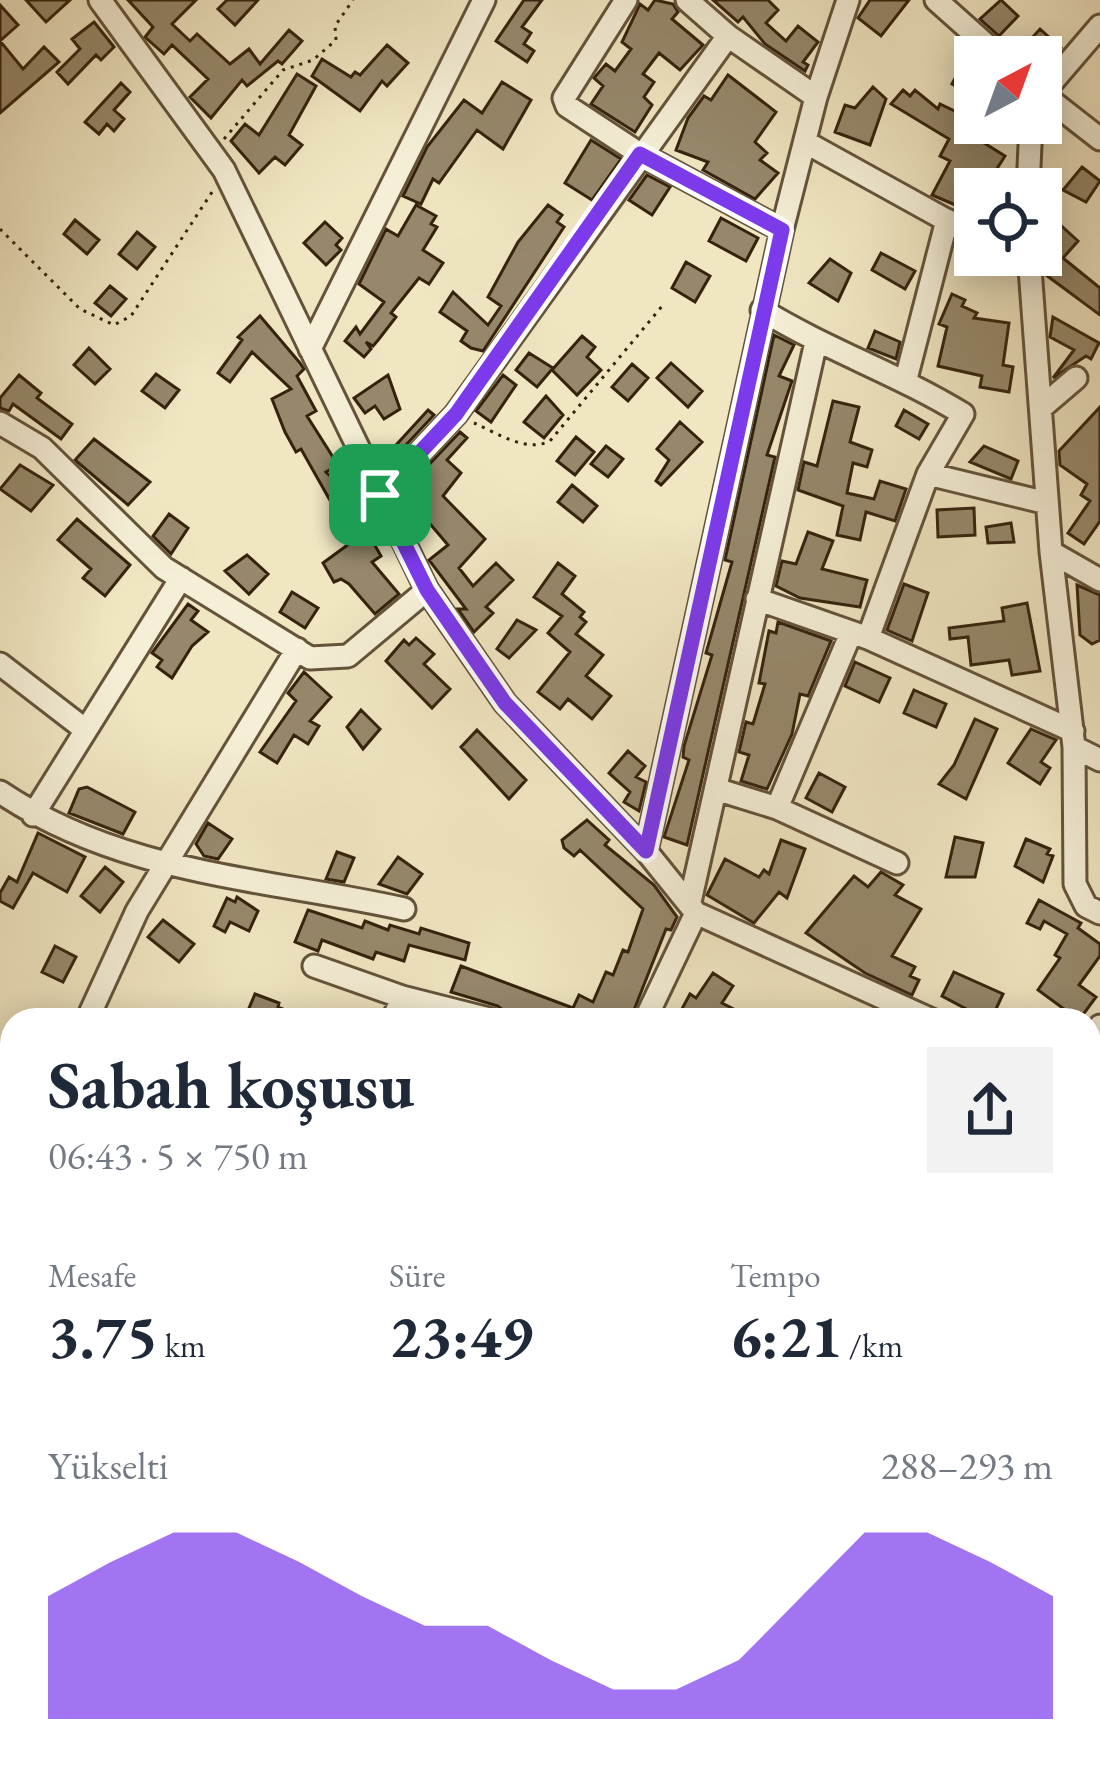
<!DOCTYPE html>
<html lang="tr">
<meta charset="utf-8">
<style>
:root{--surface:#fff;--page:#f2f2f3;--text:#1f2937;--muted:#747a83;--accent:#7c3aed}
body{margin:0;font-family:"EB Garamond",serif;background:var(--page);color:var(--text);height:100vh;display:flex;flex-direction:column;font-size:45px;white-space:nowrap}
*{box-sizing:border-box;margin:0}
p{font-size:39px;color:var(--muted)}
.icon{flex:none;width:66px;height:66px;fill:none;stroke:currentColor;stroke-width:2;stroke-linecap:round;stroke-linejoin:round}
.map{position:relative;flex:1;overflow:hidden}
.details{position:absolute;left:0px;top:1008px;width:1101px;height:771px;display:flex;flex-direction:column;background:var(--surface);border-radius:36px 36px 0 0;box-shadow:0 6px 30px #0003}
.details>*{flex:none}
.needle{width:78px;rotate:41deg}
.buttons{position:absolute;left:954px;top:36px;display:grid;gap:24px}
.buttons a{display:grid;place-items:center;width:108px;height:108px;border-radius:0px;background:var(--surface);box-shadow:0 6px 30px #0003;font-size:60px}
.pin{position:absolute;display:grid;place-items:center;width:102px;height:102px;color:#fff;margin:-51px;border-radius:24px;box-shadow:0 6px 18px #0006}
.round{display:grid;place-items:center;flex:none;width:126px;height:126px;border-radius:0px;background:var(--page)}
.headline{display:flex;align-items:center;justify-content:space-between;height:204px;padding:0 48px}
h1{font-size:66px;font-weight:700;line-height:90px}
.figures{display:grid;grid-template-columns:repeat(3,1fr);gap:18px;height:204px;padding:12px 48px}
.figures div{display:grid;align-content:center}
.figures b{font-size:60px;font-weight:700}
.figures small{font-size:33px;font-weight:400}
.figures p{font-size:33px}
.chart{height:336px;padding:24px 48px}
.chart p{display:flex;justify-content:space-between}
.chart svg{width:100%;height:216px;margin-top:12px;fill:var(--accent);opacity:.7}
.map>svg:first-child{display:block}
.building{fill:#96886b;stroke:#35220d;stroke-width:3}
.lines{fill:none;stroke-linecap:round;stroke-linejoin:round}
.minor-casing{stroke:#64533a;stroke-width:27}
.path{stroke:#35220d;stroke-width:3;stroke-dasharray:3 6;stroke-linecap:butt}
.minor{stroke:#f5efd7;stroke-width:21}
.route-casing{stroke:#fff;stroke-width:24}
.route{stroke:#7c3aed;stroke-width:15}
</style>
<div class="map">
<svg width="1100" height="1778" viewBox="0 0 1100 1778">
<rect width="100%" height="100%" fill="#f0e6c2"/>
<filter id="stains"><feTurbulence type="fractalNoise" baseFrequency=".00167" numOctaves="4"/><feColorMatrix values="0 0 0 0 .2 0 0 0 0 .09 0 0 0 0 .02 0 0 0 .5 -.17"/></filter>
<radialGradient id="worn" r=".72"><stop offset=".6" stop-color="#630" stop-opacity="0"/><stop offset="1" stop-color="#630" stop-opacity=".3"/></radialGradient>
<path class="building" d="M26,0H70L46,22Z
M128,0H196L172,24L190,41L197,34L230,64L249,49L260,64L289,30L302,41L282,64L278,61L247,86L242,80L211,118L190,97L208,79L172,45L164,54L145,37L153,27Z
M227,0H258L235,25L218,9Z
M524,0H542L522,27L531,33L524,44L534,51L527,62L496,41Z
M655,0L673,4L678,12L672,19L703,45L680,70L659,53L643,74L654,82L644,97L652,105L635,132L591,104L603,86L594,78L606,64L615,71L631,49L622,42L640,4L648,10Z
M713,0H768L778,10L766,23L786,41L798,26L818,42L803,62L808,65L805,71L765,44L743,17L738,22Z
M870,0H909L881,36L858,18Z
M1001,0L1018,16L999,36L980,19Z
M0,5L18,25L0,41L23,69L44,47L59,62L0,113Z
M94,22L114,47L101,60L96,55L68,84L57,72L80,49L72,39Z
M1040,29L1061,48L1041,72V57L1020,51Z
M387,45L408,63L387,86L382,81L360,111L312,76L322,59L351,77L355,72L360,75Z
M964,62L975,68V97L952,84Z
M297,74L316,86L289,135L302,145L285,165L275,157L259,173L231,141L245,124L259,135Z
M728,75L776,112L755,142L767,153L760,160L778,173L755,199L703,170L708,162L676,150L688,118L704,96L711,100Z
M502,82L531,100L503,149L477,130L439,183L433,179L421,204L403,196L427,147L464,100L482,113Z
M121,83L130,92L114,110L124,119L114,131L107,124L99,134L85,122Z
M873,87L886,99L870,145L835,132L845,105L855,108Z
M903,90L910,96L915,90L938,109L940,104L965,116L960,128L1005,156L984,189H975V198L967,193L960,207L932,195L950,161L940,156L949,139L891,104Z
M591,140L621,159L592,200L565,183Z
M1082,167L1100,181L1086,202L1063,190Z
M647,175L670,187L652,215L629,200Z
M416,205L436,216L431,224L437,227L423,250L443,263L429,284L419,278L391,313L396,317L379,339L373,346L366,342L371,349L364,357L345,341L356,327L360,334L384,302L359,284L386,229L398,236Z
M548,205L562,215L557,222L564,227L483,351L471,348L461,341L467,331L440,312L453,292L488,325L501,306L488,297L518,242Z
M721,218L758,238L746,261L709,241Z
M75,220L99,240L87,254L64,234Z
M1055,220L1078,241L1063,258L1100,288V315L1046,275L1057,257L1043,244Z
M325,222L342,238L336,245L341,250L326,265L304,243Z
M137,232L155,247L137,269L119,254Z
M881,253L915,271L905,289L872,270Z
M830,259L851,273L838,301L809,283Z
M686,262L710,276L695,302L672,288Z
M110,286L126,299L111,316L95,303Z
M952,294L965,300L962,306L977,313L974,318L1009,323L1003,365L1013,367L1009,392L980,387L982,376L938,366L947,327L939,324Z
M260,316L300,363L304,369L297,376L316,411L307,416L338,465L326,472L361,505L372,524L365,528L381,556L372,562L399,594L375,614L349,584L341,579L334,582L323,563L353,541L301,449L296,452L285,432L272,399L291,389L252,352L230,382L218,373L242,340L238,337Z
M1053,317L1099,343L1091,359L1086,356L1053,378L1074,350L1050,337Z
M875,331L900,342L896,359L868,348Z
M774,335L794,345L779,376L792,381L767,455L775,457L687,845L664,837L689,760L683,757L684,746L712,655L706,653L732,562L725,560Z
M582,336L595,347L587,357L601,370L577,395L552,370Z
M89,348L110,369L95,384L74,365Z
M529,353L553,368L537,387L516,370Z
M671,363L702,391L688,407L657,378Z
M632,364L648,378L628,401L612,387Z
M156,374L179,390L165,408L142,391Z
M19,375L41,393L37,398L72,424L61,439L13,404L9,411L0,408V398Z
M388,375L400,409L384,419L375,406L365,413L354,398Z
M503,375L516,385L491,422L476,411Z
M546,396L563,415L544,438L524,422Z
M833,401L859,407L850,442L872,450L867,467L853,463L847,493L874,499L880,481L906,489L895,521L866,512L860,540L837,535L843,506L798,490L804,462L817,466Z
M1100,407V521L1084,544L1068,533L1090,501L1081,495L1087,484L1060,465L1059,451Z
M428,410L434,415L391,461L386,456Z
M904,410L928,424L919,439L896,426Z
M680,422L702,442L661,485L656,481L669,460L657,449Z
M460,432L467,438L447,460L461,473L443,496L485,539L459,568L473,586L496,563L513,580L486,607L493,613L474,632L458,609H466L429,560L448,545L403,492Z
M576,437L594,452L575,475L557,461Z
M94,439L150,482L128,505L75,460Z
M606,446L623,459L608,477L591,464Z
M984,446L1018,461L1011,479L970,462Z
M20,465L53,485L31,511L0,489Z
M572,485L597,506L583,522L558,502Z
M974,508L975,535L938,537L937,510Z
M169,514L188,528L171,554L153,536Z
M77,519L130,565L105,596L83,578L91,569L58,540Z
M1011,523L1014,542L988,543L986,527Z
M808,532L833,541L822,569L867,580L860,607L800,598L776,586L782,561L796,564Z
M247,555L268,574L249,594L225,571Z
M558,563L575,576L562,594L584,612L580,617L586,622L576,634L603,655L586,676L611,696L592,719L568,699L560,709L538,692L570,652L548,633L562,616L534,597Z
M904,584L928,593L912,641L887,630Z
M1077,585L1100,595V640L1092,644L1080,635Z
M292,592L318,608L305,628L280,612Z
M1027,603L1040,671L1012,675L1009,660L971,665L968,637L950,639L949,628L1004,621L1002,608Z
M188,604L198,611L191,620L208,632L192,646L172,678L157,667L162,660L152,653Z
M517,620L536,630L509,658L497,649Z
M778,622L831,641L808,696L800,694L792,734L767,789L741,781L749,755L739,752L746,722L753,724L765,684L759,683L769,631L776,633Z
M416,638L434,654L424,664L450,689L432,708L386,661L404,640L409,645Z
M855,662L890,678L879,702L845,686Z
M304,672L331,697L310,721L319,726L308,744L294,735L277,763L260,752L296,701L288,693Z
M914,690L946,704L936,727L904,713Z
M361,710L380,729L363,749L347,727Z
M975,719L997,729L966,799L939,784L954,765Z
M1031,729L1056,740L1041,762L1050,768L1040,784L1008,763Z
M477,730L526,780L509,799L461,747Z
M628,751L645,766L636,777L646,782L639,811L624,802L630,792L609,773Z
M819,773L845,787L832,812L806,798Z
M87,787L135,812L123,834L69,813L79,789Z
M587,820L609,840L605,845L654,885L677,917L671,930L666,929L630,1020L514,1019L498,1006L451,992L461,966L573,1008L579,995L593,1002L606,972L613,975L623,950L628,952L643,909L580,850L574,856L564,848L562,840Z
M208,823L232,839L218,859L204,856L196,844Z
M38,833L85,857L67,892L33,873L13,908L0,901V893L9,877L17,882Z
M955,837L983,843L975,877H946Z
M1026,839L1050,849L1047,854L1053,856L1043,882L1015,866Z
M781,840L805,849L787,898L779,892L754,923L707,895L725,859L759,877L764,870L769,874Z
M337,852L354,858L344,882L326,879Z
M398,857L422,874L407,894L379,884Z
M105,867L123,882L100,912L81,896Z
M881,872L903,885L895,895L921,909L892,956L915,967L910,976L919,980L912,995L865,973L806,933L854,876L868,887Z
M237,897L258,911L249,931L230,922L225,932L214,926L227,898L235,902Z
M1039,900L1081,923L1078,928L1100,944V956L1079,985L1096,997L1079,1020L1038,990L1060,958L1055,955L1067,934L1044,921L1040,929L1027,923Z
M308,910L362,928L365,921L388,930L390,925L419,934L421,928L469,943L465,960L409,945L404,961L376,952L373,959L322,940L318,951L295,942Z
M163,920L194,944L179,962L148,937Z
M55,946L76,957L63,982L42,972Z
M954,972L1003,994L996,1009L1008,1020H987L942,996Z
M713,973L733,986L722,1003L755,1020H676L690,994L696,998Z
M255,994L279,1003L278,1007L308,1020H244Z"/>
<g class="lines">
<defs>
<path id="minor" d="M100,0L224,170L427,590L505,703L646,851L696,913L932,1020
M626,0L564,98L567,106L640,154L782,230L816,97L848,0
M687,0L728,36L816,97
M936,0L1000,57
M1041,93L1100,139
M1041,95L1100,26
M807,143L975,236
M1028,189L1031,123
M1029,255L1051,552L1074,747L1075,884L1086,906L1100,913
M762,310C827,350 898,374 963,414L928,474
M310,349L484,0
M906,379L947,220
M1041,408L1076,378
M0,423L42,448L164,568L310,658L348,656L427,590
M380,495L456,414L728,36
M1051,552L1100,580
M757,599L868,638L1073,731
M868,638L928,474L1047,503
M0,664L83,728
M1074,747L1100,760
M719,790L777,808L897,863
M0,792C123,875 265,878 404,909
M777,808L851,633
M33,815L181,578
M646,851L782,230
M690,902L816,342
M314,966L402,997
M87,1020L137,911L297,649
M393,1020L402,997L493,1020
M645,1020L696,913
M1089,1046L1100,1026
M1089,1180L1100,1196
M0,1461L12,1468
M450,1767L463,1778
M511,1778L519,1767"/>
</defs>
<use href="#minor" class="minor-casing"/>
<path class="path" d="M224,139L283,70L313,60L336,40L335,26L353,0
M0,229L80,309L114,325L131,316L214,189
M474,423C497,433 526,453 550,441L663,305"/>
<use href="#minor" class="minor"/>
</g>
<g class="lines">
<defs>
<path id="route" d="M640,154L782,230L646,851L505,703L427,590L380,495L456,414Z"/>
</defs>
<use href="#route" class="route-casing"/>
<use href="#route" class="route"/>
</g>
<rect width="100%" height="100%" filter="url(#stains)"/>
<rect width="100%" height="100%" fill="url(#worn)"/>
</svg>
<div class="buttons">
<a><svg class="needle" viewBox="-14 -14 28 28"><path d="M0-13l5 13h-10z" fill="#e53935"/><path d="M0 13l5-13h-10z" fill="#747a83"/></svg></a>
<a><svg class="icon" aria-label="locate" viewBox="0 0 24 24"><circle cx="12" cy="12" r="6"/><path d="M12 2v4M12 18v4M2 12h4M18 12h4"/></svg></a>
</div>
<div class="pin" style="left:380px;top:495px;background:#1e9e55"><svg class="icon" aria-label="arrive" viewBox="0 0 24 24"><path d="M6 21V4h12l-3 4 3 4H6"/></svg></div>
<section class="details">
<div class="headline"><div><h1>Sabah koşusu</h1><p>06:43 · 5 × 750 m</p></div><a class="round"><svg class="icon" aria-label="share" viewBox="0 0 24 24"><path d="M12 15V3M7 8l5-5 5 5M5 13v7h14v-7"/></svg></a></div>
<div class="figures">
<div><p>Mesafe</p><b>3.75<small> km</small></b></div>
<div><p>Süre</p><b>23:49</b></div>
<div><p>Tempo</p><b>6:21<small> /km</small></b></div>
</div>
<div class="chart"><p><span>Yükselti</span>288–293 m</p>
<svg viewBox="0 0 160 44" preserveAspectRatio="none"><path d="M0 44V19L10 12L20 6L30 6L40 12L50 19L60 25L70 25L80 32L90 38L100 38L110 32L120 19L130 6L140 6L150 12L160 19V44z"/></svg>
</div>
</section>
</div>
